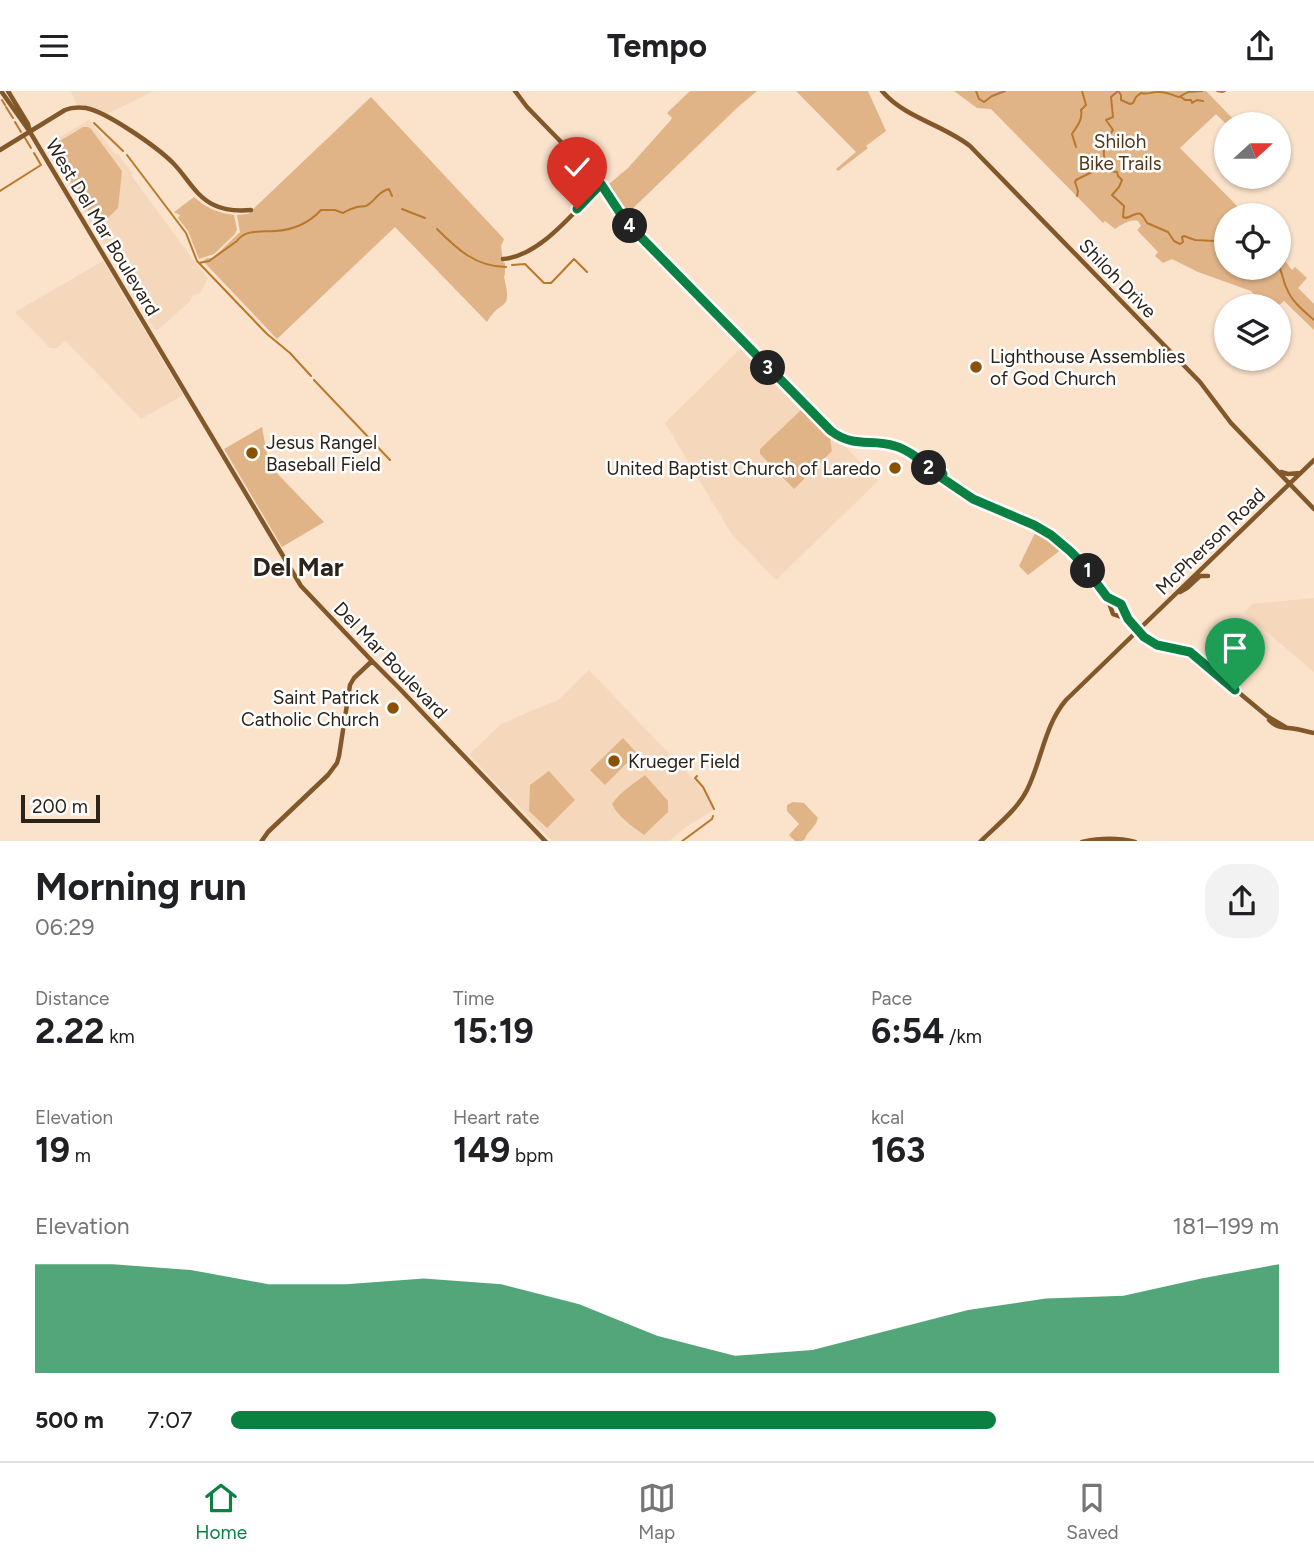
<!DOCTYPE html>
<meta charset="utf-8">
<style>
:root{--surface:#fff;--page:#f2f2f2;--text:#202124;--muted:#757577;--line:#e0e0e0;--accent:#0b8043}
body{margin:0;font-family:Figtree,sans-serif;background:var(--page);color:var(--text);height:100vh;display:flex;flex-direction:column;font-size:26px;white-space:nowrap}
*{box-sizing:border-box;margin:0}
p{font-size:23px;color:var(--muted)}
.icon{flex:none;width:38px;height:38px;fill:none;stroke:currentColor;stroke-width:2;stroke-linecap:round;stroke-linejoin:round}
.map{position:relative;height:750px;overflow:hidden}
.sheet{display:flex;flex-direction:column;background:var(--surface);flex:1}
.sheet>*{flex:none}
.needle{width:46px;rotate:69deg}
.tools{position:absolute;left:1214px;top:21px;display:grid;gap:14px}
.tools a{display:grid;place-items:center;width:77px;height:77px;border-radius:50%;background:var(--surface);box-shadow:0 2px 5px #0004;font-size:35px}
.scale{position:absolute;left:21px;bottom:18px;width:79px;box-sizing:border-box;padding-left:7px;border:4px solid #2c231b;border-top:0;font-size:19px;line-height:24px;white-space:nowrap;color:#2c231b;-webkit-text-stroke:5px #fff;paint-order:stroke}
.pin{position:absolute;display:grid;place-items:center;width:60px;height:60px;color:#fff;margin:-72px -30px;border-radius:50% 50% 50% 0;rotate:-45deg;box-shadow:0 0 7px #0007}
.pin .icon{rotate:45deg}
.km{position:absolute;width:35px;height:35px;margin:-18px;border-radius:50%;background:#222;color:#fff;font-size:19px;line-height:35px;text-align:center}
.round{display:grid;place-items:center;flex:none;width:74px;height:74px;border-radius:28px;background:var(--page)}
.overview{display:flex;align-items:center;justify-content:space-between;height:119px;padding:0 35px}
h1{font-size:38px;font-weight:700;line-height:52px}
.stats{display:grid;grid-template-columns:repeat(3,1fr);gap:10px;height:119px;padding:7px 35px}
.stats div{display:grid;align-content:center}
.stats b{font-size:35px;font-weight:700}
.stats small{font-size:19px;font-weight:400}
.stats p{font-size:19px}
.chart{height:196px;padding:14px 35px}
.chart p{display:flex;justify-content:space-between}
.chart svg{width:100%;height:126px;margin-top:7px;fill:var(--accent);opacity:.7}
ul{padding:0 35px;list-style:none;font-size:23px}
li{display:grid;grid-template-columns:112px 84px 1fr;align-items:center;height:52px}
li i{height:18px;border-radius:9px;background:var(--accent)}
header{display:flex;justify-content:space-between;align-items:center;height:91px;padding:0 35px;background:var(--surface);font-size:32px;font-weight:700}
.tab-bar{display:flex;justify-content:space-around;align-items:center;height:98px;border-top:2px solid var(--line);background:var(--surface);font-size:19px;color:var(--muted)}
.tab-bar a{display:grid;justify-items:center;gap:4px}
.tab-bar .selected{color:var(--accent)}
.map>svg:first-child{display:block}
.built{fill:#f5d8bb}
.green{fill:#e1b488}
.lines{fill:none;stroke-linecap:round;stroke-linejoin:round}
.stream{stroke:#b9782c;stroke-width:2}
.secondary{stroke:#82582b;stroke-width:4.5}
.route-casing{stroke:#fff;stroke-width:14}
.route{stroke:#0b8043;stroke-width:9}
.poi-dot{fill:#895203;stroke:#fff;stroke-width:2.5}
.labels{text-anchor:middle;stroke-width:5;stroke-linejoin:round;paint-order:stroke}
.park-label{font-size:19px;fill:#523617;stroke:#fff}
.street-label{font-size:19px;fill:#2c231b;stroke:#fff}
.poi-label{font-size:19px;fill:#2c231b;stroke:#fff;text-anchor:start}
.district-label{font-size:26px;font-weight:bold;fill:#2c231b;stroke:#fff}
</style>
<header><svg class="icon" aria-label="menu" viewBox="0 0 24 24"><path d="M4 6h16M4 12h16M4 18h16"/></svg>Tempo<svg class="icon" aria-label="share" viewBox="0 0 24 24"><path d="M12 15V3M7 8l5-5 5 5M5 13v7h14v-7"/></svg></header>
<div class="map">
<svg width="1314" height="751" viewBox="0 0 1314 751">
<rect width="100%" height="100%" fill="#fae2cb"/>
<path class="built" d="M71,0H154L107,23L91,16L76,13Z
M89,29L115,63H118L133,83L131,84L200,178L208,187L200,202L193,204L190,210L158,239L154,238L45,54Z
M103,170L183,304L141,328L65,249L57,257H50L15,221Z
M741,257H744L802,318L760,358V363L794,397L832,360L830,346L842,352L878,390L776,489L731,442L665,332Z
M1314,507V581L1244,522L1252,513Z
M589,579L698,693L714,719L687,735L669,750H552L471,666V662L501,633L558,609Z"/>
<path class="green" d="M690,0H757L738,16L628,122L622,114L609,93L628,77L670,30L672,27L667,22Z
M796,0H868L886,40L866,55L868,57L838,80L836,78L856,61Z
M954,0H1206L1238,33L1227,34L1216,23L1180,57L1246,124H1227V177H1279V165L1283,167L1292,179L1295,176L1307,187L1298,197L1314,213V239L1284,210L1278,215H1264L1251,200L1198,181L1172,168L1163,172L1155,165L1158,161L1137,139L1141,135L1138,130C1129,128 1123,133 1115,138L1105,130L1103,132L991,18L977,17Z
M371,6L504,148L501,155L503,171L505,172V183L504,186C513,223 501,206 487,231L395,136L277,248L203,170L207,167H213L240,141L237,124L248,123Z
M83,36H88L91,38L122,80L118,117L102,133C85,124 63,75 52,57L53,54Z
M194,106C206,117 218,122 234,124L237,139L234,144L214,163L199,168L188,140L178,127L180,124L174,121Z
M802,318L830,346L832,360L794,398L760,363V358Z
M262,336L269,374L324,431L282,456L224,358Z
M1036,440L1046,446L1062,458L1028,484L1019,475Z
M623,647L637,662L605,694L590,679Z
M549,680L575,709L547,737L529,720L530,694Z
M645,684L668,710V721L644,744C632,735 618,726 612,713C620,701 633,693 645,684Z
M793,711L804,712L818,727C815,738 807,740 805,748L802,750H795L789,744L799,733L787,720V714Z"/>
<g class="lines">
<path class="stream" d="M976,0L979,8L984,11L992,5L1005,0
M1118,0L1111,6L1113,26L1106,29L1113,39C1103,51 1100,67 1110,80L1117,81L1118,85L1122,89L1119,96L1112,104L1124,115L1123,126L1126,127C1138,123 1139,117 1147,132L1168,141L1174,150L1180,153L1183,151L1182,146L1184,145L1195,149L1215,150L1218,143L1227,146
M1217,0L1222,1L1225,0
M1119,1L1121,4V9L1130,13L1133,12L1136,6L1141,2C1148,4 1151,1 1157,1C1165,0 1172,4 1179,6L1188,1L1202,0
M1181,6L1185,9H1191L1192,12L1197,9L1203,10
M2,9L5,14
M6,16L13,27
M15,31L21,41
M94,32L123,60
M25,47L31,57
M1076,56L1072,43C1077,35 1083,29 1081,19L1086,14L1082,0
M127,64L186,142L197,170L267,243L290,262L311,285
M1097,78L1106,75
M0,100L41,74L34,62
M1077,105L1078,100L1075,91L1076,89L1094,80
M402,118L425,127
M437,138C457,158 476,176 506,176
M199,172L209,170L237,150C245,138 262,141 275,140C293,139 309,132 321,119H335L343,122C347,120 350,118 354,117C358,115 362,116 366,115C376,110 378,100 389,98L392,105
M512,174L525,173L544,192H551L554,189L574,168L587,181
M1279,176C1283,183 1283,191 1287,198C1292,211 1304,220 1314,229
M314,289L390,369
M697,685L695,687L703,696L714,718
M681,751L712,728L713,725"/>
<path class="secondary" d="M1,0L30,41L301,495L372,570L399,597L546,751
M8,0L28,33L30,40
M515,0L527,16L602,93L619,122L629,134L831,340C855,358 871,347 895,355C910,359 921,370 932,379L936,377L940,378L943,382L941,387L973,408L1034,434L1060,451L1087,479L1107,506L1113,523L1128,528
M882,0C905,27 942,33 970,55L1200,291L1231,332L1314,418
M0,59L65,19C72,16 78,16 86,17C107,21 157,56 173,72C187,86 195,105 214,114C226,120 239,120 251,119
M503,168C541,165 575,119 602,93
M932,379L931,385L933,388L938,389L941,387
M1281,381L1288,383L1300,382
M1180,501L1187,497L1200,485H1208
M1108,507L1121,513L1128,528L1149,550L1157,554L1190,561L1267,625L1287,637
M1269,629C1278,638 1285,636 1296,638C1302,639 1308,641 1314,642
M261,751L268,741L328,684L337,672L339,665L350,594L354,587L372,570
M980,751C996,735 1017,719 1027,699C1042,669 1044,635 1066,609L1314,369
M1082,751C1100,747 1116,746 1135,751"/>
</g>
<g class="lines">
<defs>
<path id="route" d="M577,118L601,93L626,131L831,340C855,358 871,347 895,355C909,359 921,370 932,379L936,377L940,379L943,383L942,387L973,408L1034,434L1051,444L1070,460L1080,470L1107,506L1121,513L1128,528L1144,546L1157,554L1190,561L1235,599"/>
</defs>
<use href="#route" class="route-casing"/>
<use href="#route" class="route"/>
</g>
<g class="poi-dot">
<circle cx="976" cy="276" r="7"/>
<circle cx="252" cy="362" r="7"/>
<circle cx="895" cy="377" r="7"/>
<circle cx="393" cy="617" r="7"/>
<circle cx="614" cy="670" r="7"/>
</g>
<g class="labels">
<g class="park-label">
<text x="1120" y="57">Shiloh<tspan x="1120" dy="22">Bike Trails</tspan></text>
</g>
<g class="street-label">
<text transform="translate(103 136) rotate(59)" y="7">West Del Mar Boulevard</text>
<text transform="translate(1118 187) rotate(46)" y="7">Shiloh Drive</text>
<text transform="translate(1210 450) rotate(-44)" y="7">McPherson Road</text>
<text transform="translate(391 569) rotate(46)" y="7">Del Mar Boulevard</text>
</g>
<g class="poi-label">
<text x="990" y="272">Lighthouse Assemblies<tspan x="990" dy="22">of God Church</tspan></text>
<text x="266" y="358">Jesus Rangel<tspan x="266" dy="22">Baseball Field</tspan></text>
<text x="881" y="384" text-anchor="end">United Baptist Church of Laredo</text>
<text x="379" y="613" text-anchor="end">Saint Patrick<tspan x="379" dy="22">Catholic Church</tspan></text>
<text x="628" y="677">Krueger Field</text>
</g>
<g class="district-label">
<text x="298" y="485">Del Mar</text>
</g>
</g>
</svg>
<div class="tools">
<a><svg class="needle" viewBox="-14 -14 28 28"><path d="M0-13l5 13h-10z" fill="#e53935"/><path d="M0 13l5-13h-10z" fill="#757577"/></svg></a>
<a><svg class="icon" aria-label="locate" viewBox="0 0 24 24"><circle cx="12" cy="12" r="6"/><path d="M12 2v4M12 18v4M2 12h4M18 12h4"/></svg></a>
<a><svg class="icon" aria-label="layers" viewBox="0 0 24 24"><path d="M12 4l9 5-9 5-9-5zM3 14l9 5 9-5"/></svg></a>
</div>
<div class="scale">200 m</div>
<div class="pin" style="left:1235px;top:599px;background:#1e9e55"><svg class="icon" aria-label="arrive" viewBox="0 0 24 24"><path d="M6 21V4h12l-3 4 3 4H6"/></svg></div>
<div class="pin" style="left:577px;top:118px;background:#d93025"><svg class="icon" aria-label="check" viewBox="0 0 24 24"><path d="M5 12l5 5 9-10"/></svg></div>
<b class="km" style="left:1088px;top:480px">1</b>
<b class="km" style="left:929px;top:377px">2</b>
<b class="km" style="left:768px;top:277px">3</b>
<b class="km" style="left:630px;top:135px">4</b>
</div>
<section class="sheet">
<div class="overview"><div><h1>Morning run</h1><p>06:29</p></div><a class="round"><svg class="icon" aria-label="share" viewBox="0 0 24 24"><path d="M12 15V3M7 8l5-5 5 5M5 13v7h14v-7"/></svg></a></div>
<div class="stats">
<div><p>Distance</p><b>2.22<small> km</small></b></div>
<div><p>Time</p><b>15:19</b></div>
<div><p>Pace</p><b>6:54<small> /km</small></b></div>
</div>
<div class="stats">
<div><p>Elevation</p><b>19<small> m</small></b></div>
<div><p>Heart rate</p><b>149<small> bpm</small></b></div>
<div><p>kcal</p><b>163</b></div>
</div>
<div class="chart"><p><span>Elevation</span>181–199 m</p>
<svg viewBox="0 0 160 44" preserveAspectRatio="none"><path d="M0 44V6L10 6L20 8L30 13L40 13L50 11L60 13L70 20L80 31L90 38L100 36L110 29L120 22L130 18L140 17L150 11L160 6V44z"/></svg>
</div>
<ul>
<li><b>500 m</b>7:07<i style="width:73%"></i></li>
</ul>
</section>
<nav class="tab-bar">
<a class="selected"><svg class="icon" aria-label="home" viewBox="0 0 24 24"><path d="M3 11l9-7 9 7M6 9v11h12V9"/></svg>Home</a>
<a><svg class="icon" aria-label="map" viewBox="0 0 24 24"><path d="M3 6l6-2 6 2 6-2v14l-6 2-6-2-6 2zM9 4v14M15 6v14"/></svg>Map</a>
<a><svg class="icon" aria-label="saved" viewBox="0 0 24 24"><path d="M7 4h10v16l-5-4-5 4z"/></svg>Saved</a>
</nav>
